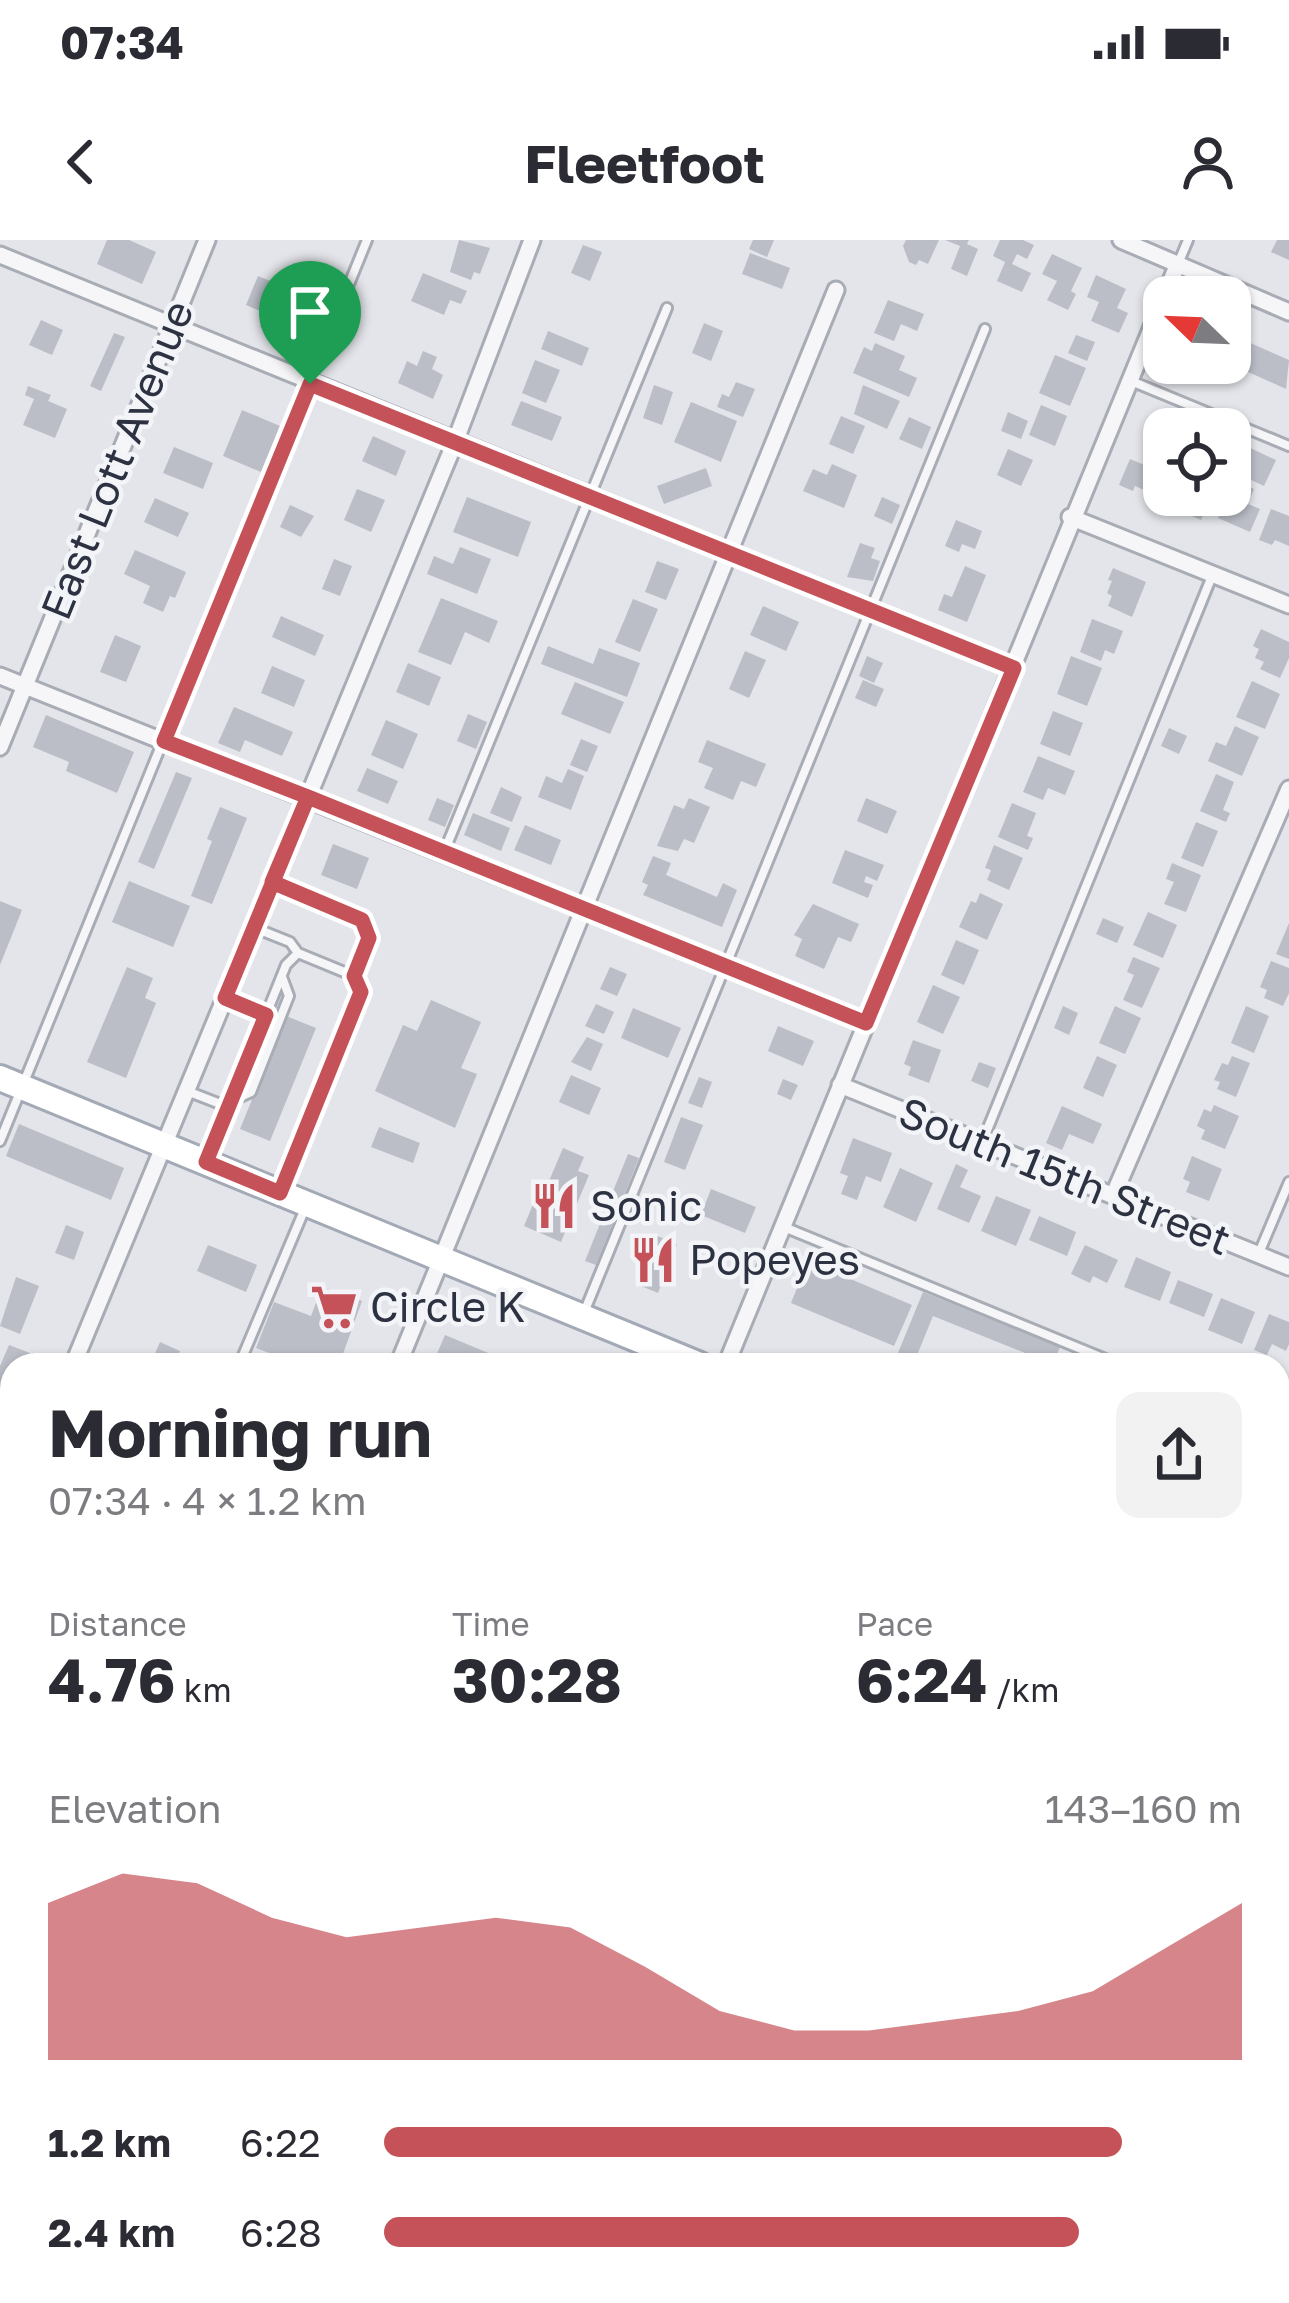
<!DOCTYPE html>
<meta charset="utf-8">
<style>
:root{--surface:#fff;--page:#f2f2f3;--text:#2b2b33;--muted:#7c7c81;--accent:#c55259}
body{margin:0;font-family:"Golos Text",sans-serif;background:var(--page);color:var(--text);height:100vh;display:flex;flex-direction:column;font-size:45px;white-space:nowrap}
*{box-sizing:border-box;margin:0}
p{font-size:39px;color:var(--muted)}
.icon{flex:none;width:66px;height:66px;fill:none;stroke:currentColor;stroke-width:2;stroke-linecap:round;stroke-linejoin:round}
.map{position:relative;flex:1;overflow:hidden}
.side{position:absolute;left:0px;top:1113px;width:1290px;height:951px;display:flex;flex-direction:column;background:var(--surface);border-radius:36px 36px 0 0;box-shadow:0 3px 9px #0004}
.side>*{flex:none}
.needle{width:78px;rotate:293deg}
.tools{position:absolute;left:1143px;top:36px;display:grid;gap:24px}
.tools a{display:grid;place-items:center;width:108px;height:108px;border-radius:24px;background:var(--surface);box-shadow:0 3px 9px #0004;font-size:60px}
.pin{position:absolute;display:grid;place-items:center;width:102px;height:102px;color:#fff;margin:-123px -51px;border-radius:50% 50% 50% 0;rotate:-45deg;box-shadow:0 0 12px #0007}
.pin .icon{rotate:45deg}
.round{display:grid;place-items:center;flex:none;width:126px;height:126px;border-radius:24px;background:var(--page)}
.headline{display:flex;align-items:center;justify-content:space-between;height:204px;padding:0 48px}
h1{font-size:66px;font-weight:700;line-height:90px}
.figures{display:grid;grid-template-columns:repeat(3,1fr);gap:18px;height:204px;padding:12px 48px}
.figures div{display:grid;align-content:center}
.figures b{font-size:60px;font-weight:700}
.figures small{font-size:33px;font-weight:400}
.figures p{font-size:33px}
.chart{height:336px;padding:24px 48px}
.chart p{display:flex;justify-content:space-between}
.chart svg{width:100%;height:216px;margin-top:12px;fill:var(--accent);opacity:.7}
ul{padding:0 48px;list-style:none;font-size:39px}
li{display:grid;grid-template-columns:192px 144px 1fr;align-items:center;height:90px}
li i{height:30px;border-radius:15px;background:var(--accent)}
.status{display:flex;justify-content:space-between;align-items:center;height:84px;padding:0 60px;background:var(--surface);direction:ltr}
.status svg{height:33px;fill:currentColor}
header{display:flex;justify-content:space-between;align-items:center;height:156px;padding:0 48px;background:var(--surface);font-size:54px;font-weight:700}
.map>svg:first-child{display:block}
.building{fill:#bbbec7}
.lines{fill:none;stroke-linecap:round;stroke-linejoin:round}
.lane-casing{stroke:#a8acb4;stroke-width:14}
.street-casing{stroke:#a8acb4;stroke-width:21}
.primary-casing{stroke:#a3a9b5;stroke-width:30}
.lane{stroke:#f6f6f9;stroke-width:8}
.street{stroke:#f6f6f9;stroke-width:15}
.primary{stroke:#fff;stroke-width:24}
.route-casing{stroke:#fff;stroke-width:24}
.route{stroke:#c55259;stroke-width:15}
.labels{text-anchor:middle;stroke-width:9;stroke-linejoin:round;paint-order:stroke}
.street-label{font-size:42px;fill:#2c3241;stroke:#f3f4f8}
.poi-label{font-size:42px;fill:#2c3241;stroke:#f3f4f8;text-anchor:start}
</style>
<div class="status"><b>07:34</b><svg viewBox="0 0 49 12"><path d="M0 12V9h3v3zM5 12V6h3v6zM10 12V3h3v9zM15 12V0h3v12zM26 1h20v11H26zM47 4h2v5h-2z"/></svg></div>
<header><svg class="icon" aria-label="back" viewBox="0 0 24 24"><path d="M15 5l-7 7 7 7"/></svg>Fleetfoot<svg class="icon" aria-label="person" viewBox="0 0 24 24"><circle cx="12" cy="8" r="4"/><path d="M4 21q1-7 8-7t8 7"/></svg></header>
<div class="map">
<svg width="1289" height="2063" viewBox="0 0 1289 2063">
<rect width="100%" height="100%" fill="#e3e5ea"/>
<path class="building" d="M107,0H129L156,12L142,44L97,24Z
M459,0L490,8L480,34L474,32L471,40L450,32Z
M753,0H774L767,17L749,9Z
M906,0H939L928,24L919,20L916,25L909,22L903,6Z
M945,0H969L967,4L978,9L967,36L951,29L960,6Z
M1000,0H1023L1034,5L1027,19L1017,14L1012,24L1031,33L1022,52L997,41L1005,22L993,16Z
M1277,0H1289V20L1271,12Z
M583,5L602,12L590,41L571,33Z
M750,13L790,28L782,49L742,34Z
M1052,14L1082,28L1071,51L1076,54L1068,70L1047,60L1057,41L1042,34Z
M423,33L467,51L461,64L450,60L444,75L411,61Z
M1096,35L1126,49L1117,68L1128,73L1119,93L1091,81L1099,62L1087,57Z
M258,36L288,48L280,67L297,74L288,98L260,87L265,73L246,65Z
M888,60L924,74L917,91L901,84L894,101L874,93Z
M41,80L63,90L52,115L29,105Z
M704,83L723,91L711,121L692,113Z
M548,91L589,108L582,126L541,109Z
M114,93L125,97L101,151L90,146Z
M1076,95L1095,102L1087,121L1068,113Z
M1248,102L1289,120L1286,149L1237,127Z
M875,103L905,116L899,130L917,138L909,157L853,133L864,107L872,111Z
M423,111L437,117L432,129L443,135L433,159L398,143L407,121L417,126Z
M1055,115L1086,128L1070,166L1039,153Z
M535,120L560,130L546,163L522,153Z
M736,142L755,149L743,177L717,167L722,154L729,157Z
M654,145L673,152L662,185L643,178Z
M863,145L900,161L887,189L854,174Z
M28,146L51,155L48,161L67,169L55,198L23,185L34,159L25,155Z
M521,161L562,177L552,201L511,185Z
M691,162L737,181L721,222L674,202Z
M1041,165L1067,176L1055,206L1029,195Z
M242,170L280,186L261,232L223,216Z
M1008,172L1028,181L1021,199L1001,191Z
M841,176L865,186L853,214L829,204Z
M909,177L931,187L922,209L899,199Z
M373,196L406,211L396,236L362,221Z
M1246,206L1276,220L1264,246L1234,232Z
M174,207L213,223L203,249L163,233Z
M1008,209L1033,220L1021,246L997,235Z
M1130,219L1164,233L1160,257L1135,246L1133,251L1119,245Z
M832,224L857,235L844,268L803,251L813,229L827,235Z
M706,228L712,246L664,264L657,246Z
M1234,240L1254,249L1248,264L1260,269L1250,292L1218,278Z
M357,249L385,260L371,292L344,280Z
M1179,255H1212L1201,280L1173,268Z
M467,257L531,282L518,317L453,292Z
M882,257L900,265L892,284L874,276Z
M155,258L189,273L178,297L144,282Z
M290,265L314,276L301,297L280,287Z
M1271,269L1289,276V306L1275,300L1272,305L1259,300Z
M956,280L982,291L975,309L962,304L959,312L945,306Z
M860,303L875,308L871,318L880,321L873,341L847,337Z
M460,307L491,319L477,354L427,334L434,316L453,324Z
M135,310L186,332L175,358L170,356L163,372L143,363L150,346L124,334Z
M334,319L352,326L340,356L322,349Z
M657,321L679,329L666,360L645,352Z
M965,326L986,335L967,382L938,370L944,354L952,357Z
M1113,328L1146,342L1132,377L1108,366L1112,356L1107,353L1112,341L1108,340Z
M441,358L498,381L489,403L465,392L451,425L418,412Z
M633,359L658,369L640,412L615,402Z
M763,366L799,382L786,411L750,395Z
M281,376L324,395L315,416L272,397Z
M1092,379L1123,391L1114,414L1105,410L1101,421L1080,412Z
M1261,389L1289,402V418L1280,438L1260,429L1264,422L1255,418L1259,409L1253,406Z
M115,395L141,406L126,442L100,432Z
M548,406L593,424L599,408L640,423L627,457L541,424Z
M745,411L766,420L749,458L729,449Z
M867,416L883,423L874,443L859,436Z
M1071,416L1102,428L1087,466L1057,454Z
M408,423L441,437L429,466L396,452Z
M272,426L305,440L294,467L261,453Z
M863,440L884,449L876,467L855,458Z
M1252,441L1280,454L1265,489L1236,477Z
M575,442L624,462L610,494L561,474Z
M234,467L293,492L282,516L245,500L240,512L218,503Z
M1053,471L1083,483L1070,516L1040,504Z
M468,474L487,482L476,509L457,501Z
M46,475L134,512L117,553L66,531L69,522L33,507Z
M386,480L418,494L403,529L371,515Z
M1235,486L1259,497L1242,536L1208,521L1216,502L1226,506Z
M1169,488L1187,496L1179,514L1161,506Z
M581,499L598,506L587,532L570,525Z
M707,500L766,524L756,547L741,541L733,560L704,548L713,528L698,522Z
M1038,516L1075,531L1065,555L1048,548L1043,560L1023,552Z
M367,528L398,541L388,564L357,551Z
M568,529L584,536L571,570L538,557L546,536L562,543Z
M176,532L192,538L154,629L138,622Z
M1216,534L1234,542L1223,570L1230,573L1226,582L1200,571Z
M501,547L522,557L512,582L490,573Z
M437,558L454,565L445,587L428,580Z
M689,558L710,567L694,603L684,599L678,611L657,606L674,565L684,569Z
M866,558L897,571L887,594L857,581Z
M1012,563L1036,573L1027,596L1033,598L1028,610L998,597Z
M220,567L247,578L212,664L191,656L212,601L207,599Z
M473,573L510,588L501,611L464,595Z
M1196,582L1218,591L1203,627L1181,618Z
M525,585L561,600L551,625L514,610Z
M333,604L369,618L357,649L321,635Z
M994,605L1023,618L1009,650L987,640L991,630L985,628Z
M845,610L884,625L877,641L866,636L864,642L873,645L868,658L832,643Z
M653,616L671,623L666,635L717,657L723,643L737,650L722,687L643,655L648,645L642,642Z
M1172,623L1201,635L1186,672L1164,664L1174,642L1166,639Z
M129,641L190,666L173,707L112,682Z
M980,653L1003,664L987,700L959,687L971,661L976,663Z
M0,661L22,670L0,725Z
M813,664L859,684L851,702L838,697L824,729L795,716L802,699L794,695Z
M1148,672L1177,685L1163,718L1133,705Z
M1103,678L1124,687L1117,703L1096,694Z
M1289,683V719L1276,714Z
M956,700L979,710L964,745L941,735Z
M1133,717L1160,728L1142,768L1123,760L1134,735L1127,732Z
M1271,721L1289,728V753L1283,766L1264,758L1267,750L1260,747Z
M127,727L153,738L145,758L156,763L126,838L87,822Z
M610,727L627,734L617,756L600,749Z
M933,745L960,757L943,794L917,782Z
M431,760L481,782L461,828L477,834L455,888L375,851L403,785L417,791Z
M596,764L614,772L604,794L585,786Z
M1063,766L1078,773L1069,795L1054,788Z
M1115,766L1141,778L1125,814L1099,803Z
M1246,766L1269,776L1254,813L1231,803Z
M633,768L681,788L668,818L621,798Z
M286,776L316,788L270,901L240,889Z
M778,786L814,801L803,826L768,811Z
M587,797L603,804L591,831L571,822Z
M913,800L941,810L929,843L908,835L911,827L904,824Z
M1097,816L1117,825L1103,857L1083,848Z
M1232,816L1250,823L1236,857L1217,849L1220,842L1214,840L1222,823L1228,825Z
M979,822L996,828L988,848L971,841Z
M571,835L601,848L589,875L559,862Z
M699,837L712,842L702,868L688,863Z
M783,839L798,845L791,860L777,854Z
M1214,865L1239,876L1225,909L1201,899L1205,890L1197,886L1204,869L1211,872Z
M1062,866L1102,884L1093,904L1069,894L1062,910L1046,903Z
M681,877L703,885L685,930L664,922Z
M19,884L124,928L111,960L6,916Z
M379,887L420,903L413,923L371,907Z
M853,898L892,913L881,942L866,936L857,960L841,954L848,936L840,933Z
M563,908L584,917L578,931L589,935L561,1002L524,986L541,945L546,948Z
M628,914L639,918L596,1025L585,1021Z
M1192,916L1222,929L1209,961L1186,952L1190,942L1183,939Z
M956,924L968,930L960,947L981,956L969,983L937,969Z
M900,928L933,943L916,982L883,967Z
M711,949L756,967L745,993L701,975Z
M996,956L1031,970L1016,1006L981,991Z
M1039,976L1076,992L1067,1016L1029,1000Z
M66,985L84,992L74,1020L55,1013Z
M655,995L677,1004L658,1053L636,1044Z
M208,1005L257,1025L246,1052L197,1031Z
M1085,1005L1118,1020L1107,1043L1093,1036L1090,1043L1071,1034Z
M1136,1017L1171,1032L1160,1061L1124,1047Z
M808,1021L912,1065L894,1106L791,1063Z
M16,1037L39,1046L20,1094L0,1086Z
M1178,1040L1213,1054L1204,1077L1169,1063Z
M322,1047L362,1061L339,1125H300L256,1108L274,1062L311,1076Z
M923,1052L1060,1107L1053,1125H1032L1035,1117L933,1076L913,1125H893Z
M1221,1058L1255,1072L1242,1104L1208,1090Z
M1269,1074L1289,1082V1104L1286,1111L1272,1104L1267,1115L1254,1110Z
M445,1095L517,1125H432Z
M160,1102L180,1111L174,1125H150Z
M9,1105L30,1113L25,1125H12V1167L0,1162V1126Z
M11,1402H12V1438L0,1434Z
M12,1450V1512L0,1507V1479Z
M0,1773L12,1778V1856L0,1851Z
M0,1892L12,1897V1961L7,1972L0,1969Z
M1278,1901L1289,1905V1959L1278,1954Z
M156,2052H209L212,2054L209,2063H152Z
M420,2052H445L441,2063H416Z
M607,2052H629L625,2063H603Z
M742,2052H774L800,2063H750L740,2056Z
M1044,2052H1110L1105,2063H1039Z"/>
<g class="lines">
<defs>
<path id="lane" d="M1178,24L1188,0
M1131,141L1289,206
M444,612L667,68
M276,643L363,680L369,697L354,736
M255,688L290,702L298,713
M225,758L266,775
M187,851L228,867
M231,861L251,852L289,756L282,737
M983,900L1212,336
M0,901L367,0
M207,921L286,725L298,713L354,736L361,752L281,950
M784,987L1120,1125
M1259,1013L1289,942
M583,1075L985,89
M239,1125L306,966
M1278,1190L1289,1195
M3,1685L12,1663
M1278,1766L1289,1740
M828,2063L832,2052
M1155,2063L1159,2052"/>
<path id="street" d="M1121,0L1289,72
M0,15L1014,428
M1070,277L1289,365
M0,436L866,783
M0,507L207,0
M840,845L1289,1027
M1114,954L1289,549
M73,1125L455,202L532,0
M398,1125L836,50
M726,1125L1177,26
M0,1302L12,1273
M1278,1365L1289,1337
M0,1686L12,1691
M1278,1790L1289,1794
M899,2052L925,2063
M14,2063L18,2052
M336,2063L341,2052
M668,2063L672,2052
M993,2063L997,2052"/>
<path id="primary" d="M0,838L700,1125
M1278,1360L1289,1365"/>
</defs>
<use href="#lane" class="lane-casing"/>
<use href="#street" class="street-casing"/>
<use href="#primary" class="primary-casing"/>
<use href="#lane" class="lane"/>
<use href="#street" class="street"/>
<use href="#primary" class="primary"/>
</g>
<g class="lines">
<defs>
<path id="route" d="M310,144L164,501L308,557L272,642L362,680L369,698L354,736L361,752L280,953L206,922L266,775L225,758L308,557L866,783L1014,428L310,144"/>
</defs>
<use href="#route" class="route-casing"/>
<use href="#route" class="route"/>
</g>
<defs>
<symbol id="restaurant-bare" viewBox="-9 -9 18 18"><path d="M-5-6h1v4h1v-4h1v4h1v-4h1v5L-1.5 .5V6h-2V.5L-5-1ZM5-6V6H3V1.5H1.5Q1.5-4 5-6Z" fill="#c55259" stroke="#f3f4f8" stroke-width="2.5" paint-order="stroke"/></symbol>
<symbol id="supermarket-bare" viewBox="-9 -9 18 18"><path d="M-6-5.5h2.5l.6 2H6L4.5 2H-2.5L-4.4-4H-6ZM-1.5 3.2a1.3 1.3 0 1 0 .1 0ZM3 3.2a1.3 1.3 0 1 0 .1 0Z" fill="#c55259" stroke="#f3f4f8" stroke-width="2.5" paint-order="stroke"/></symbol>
</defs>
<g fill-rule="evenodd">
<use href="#restaurant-bare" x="521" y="933" width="66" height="66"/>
<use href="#restaurant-bare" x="620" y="987" width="66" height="66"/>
<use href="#supermarket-bare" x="301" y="1034" width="66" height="66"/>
</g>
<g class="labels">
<g class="street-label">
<text transform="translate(117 220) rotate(-68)" y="15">East Lott Avenue</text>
<text transform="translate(1065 936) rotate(22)" y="15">South 15th Street</text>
</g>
<g class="poi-label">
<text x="590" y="981">Sonic</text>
<text x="689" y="1035">Popeyes</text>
<text x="370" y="1082">Circle K</text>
</g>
</g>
</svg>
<div class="tools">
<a><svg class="needle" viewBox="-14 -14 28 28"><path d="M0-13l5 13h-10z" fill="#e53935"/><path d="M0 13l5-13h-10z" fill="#7c7c81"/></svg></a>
<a><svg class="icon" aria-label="locate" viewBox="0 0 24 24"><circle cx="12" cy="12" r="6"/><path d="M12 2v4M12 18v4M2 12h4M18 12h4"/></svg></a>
</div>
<div class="pin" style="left:310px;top:144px;background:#1e9e55"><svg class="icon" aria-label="arrive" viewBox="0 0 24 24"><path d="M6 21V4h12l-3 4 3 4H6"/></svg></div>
<section class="side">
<div class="headline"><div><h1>Morning run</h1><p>07:34 · 4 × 1.2 km</p></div><a class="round"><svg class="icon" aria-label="share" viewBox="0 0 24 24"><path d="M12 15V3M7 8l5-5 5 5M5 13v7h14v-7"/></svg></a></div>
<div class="figures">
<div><p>Distance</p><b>4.76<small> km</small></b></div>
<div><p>Time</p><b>30:28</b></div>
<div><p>Pace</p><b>6:24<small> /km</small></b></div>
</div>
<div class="chart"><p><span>Elevation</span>143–160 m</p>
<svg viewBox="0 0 160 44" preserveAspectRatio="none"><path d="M0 44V12L10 6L20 8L30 15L40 19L50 17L60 15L70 17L80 25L90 34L100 38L110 38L120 36L130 34L140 30L150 21L160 12V44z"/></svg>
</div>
<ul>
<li><b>1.2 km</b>6:22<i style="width:86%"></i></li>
<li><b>2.4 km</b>6:28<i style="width:81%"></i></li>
</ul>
</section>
</div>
